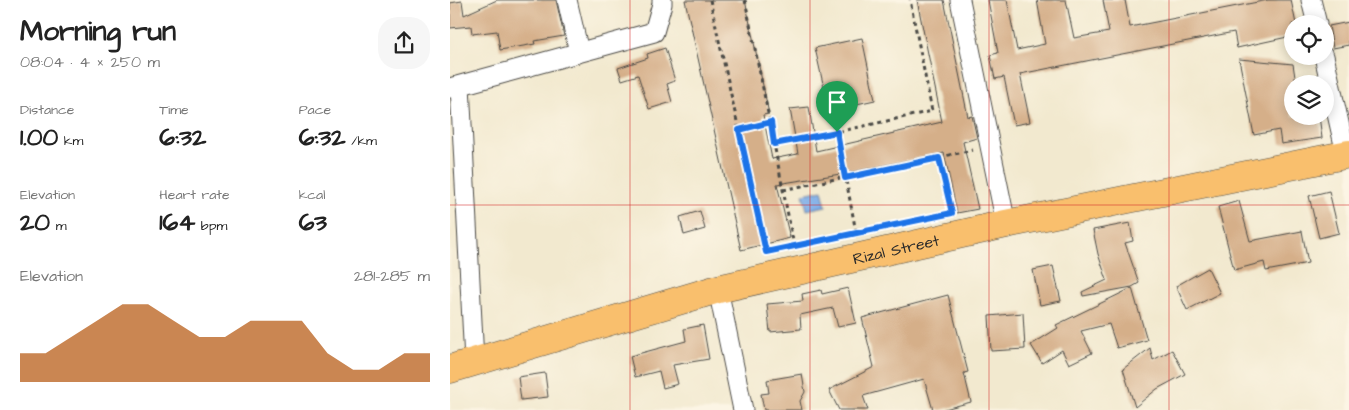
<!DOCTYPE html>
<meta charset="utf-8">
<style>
:root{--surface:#fff;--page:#f6f6f6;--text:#222;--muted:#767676;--accent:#b45309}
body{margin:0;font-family:"Architects Daughter",sans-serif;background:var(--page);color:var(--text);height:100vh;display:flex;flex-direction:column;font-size:19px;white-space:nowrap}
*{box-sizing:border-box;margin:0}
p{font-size:16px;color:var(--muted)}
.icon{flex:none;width:28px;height:28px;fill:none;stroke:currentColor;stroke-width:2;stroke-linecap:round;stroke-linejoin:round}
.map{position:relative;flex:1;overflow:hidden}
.drawer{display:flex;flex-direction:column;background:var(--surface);width:450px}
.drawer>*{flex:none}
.tools{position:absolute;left:834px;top:15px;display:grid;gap:10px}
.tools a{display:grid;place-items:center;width:50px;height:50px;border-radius:50%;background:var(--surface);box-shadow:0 2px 12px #0003;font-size:25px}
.pin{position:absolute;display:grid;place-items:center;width:42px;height:42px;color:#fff;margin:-51px -21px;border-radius:50% 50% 50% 0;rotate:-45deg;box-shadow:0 0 5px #0007}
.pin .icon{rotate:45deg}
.round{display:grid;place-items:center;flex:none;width:52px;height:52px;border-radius:20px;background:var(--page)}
.summary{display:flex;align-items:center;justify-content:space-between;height:85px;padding:0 20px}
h1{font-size:28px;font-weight:700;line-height:38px}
.metrics{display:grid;grid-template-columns:repeat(3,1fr);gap:8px;height:85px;padding:5px 20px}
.metrics div{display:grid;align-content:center}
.metrics b{font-size:25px;font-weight:700}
.metrics small{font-size:14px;font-weight:400}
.metrics p{font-size:14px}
.chart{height:140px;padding:10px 20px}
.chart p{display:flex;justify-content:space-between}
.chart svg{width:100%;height:90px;margin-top:5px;fill:var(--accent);opacity:.7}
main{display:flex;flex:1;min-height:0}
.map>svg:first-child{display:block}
.water{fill:#7eade8;stroke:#546c8a}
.building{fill:#d5af89}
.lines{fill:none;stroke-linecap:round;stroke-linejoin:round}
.minor-casing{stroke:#494844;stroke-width:21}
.highway-casing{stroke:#494844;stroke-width:29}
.path{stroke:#494844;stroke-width:3;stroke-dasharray:4 4;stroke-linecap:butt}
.minor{stroke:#fff;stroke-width:19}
.highway{stroke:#f9bf6d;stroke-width:28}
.route-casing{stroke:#fff;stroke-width:10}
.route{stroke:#1a73e8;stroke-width:6}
.grid{fill:none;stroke:#d62828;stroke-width:1;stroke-opacity:0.55}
.labels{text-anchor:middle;stroke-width:4;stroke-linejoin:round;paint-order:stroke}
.street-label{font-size:16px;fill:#2b2b2b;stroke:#fcf5e5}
</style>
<main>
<section class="drawer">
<div class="summary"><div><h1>Morning run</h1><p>08:04 · 4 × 250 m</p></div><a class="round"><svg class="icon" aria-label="share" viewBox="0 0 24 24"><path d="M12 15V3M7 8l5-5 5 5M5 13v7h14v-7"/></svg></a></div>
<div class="metrics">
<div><p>Distance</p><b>1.00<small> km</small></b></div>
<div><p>Time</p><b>6:32</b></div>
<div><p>Pace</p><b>6:32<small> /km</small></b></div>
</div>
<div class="metrics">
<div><p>Elevation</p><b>20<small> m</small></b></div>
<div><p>Heart rate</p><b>164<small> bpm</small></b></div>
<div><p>kcal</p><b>63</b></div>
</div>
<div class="chart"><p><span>Elevation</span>281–285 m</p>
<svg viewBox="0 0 160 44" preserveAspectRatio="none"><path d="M0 44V30L10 30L20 22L30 14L40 6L50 6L60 14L70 22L80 22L90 14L100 14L110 14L120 30L130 38L140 38L150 30L160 30V44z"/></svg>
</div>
</section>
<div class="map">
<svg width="899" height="410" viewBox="0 0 899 410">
<rect width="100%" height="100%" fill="#fcf5e5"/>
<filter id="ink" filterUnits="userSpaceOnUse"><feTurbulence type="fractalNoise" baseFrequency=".02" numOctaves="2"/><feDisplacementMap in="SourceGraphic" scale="10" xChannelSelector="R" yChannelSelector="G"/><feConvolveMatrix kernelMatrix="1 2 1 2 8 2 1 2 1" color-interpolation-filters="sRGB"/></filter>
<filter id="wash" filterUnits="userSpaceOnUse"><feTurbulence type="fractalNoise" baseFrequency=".0096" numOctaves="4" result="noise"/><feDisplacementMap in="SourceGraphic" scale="20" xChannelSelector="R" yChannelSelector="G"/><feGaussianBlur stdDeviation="1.12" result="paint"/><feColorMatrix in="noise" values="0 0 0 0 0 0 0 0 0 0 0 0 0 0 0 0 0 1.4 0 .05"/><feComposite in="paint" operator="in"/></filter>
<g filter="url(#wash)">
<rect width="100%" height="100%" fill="#f2e9cf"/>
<path class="water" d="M372,190L376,206L357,210L353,194Z"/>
<g id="blocks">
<path class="building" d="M47,0H106L114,36L84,41L85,44L50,50L47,31L22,34L21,26L0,28V3L12,1L14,15Z
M235,0H295L319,114L313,115L322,159L348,154L340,109L359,107L366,151L492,122L467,0H494L518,117L522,116L527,138L513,142L528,209L507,213L494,153L397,173L327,184L340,238L291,250Z
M538,0H557L567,50L595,44L587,0H616L624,38L659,32L653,0H675L680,27L818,0H841L846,24H842V36L787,48L784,32L570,74L580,122L564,125L554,77L545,79L540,55L548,53Z
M899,22V45L883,48L879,26Z
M412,38L425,100L379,110L365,48Z
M215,48L225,81L217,84L222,102L199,109L188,75L172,80L168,68L198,58L197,54Z
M789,59L843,64L846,84H842V116H869L872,138L831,144L829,130L804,135Z
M879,191L889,233L869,238L859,196Z
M789,201L800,241L852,231L858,263L816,271L814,262L784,270L768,207Z
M250,211L255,229L234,235L230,217Z
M680,223L683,241L675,243L689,283L682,287L633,296L632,292L657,280L648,254L643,230Z
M603,266L611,301L590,305L583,270Z
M758,268L770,293L737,310L726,286Z
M398,288L406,323L388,327L383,308L350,315L351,329L320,332L317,304L353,301L352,294L371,290L372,294Z
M682,288L697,340L667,348L659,324L631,331L642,353L619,364L612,350L592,363L581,345L608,328L606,325Z
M498,295L518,372L514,373L521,402L491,410H483L474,379L413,396L418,410H389L379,390L424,367L412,318Z
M573,313L575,349L541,351L539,316Z
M253,325L259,359L223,365L228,384L213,388L209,371L185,377L180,356L236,341L234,329Z
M700,348L703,360L722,350L735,374L707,389L685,407L673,369Z
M95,373L98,397L71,400L68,377Z
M352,374L355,392L350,401L352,410H314L311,394L319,393L317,380Z"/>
</g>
</g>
<g filter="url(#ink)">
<use href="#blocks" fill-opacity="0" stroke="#494844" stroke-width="1"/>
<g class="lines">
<defs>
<path id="minor" d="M117,0L129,52
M510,0L556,224
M861,0L867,24
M874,56L896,154
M10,85L24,361
M0,88L204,32L212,4V0
M268,289L293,410"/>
<g id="highway">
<path id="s1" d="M0,369L268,289L556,224L899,154"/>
</g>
</defs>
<use href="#minor" class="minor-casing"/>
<use href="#highway" class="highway-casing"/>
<path class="path" d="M260,0L316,252L463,220
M295,0C312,82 328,164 344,246
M289,130L321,123
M323,144L387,132
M489,158L503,216
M333,190L523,150
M406,232L387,132L482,111L460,0"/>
<use href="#minor" class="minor"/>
<use href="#highway" class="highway"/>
</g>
</g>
<g class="lines" filter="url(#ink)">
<defs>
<path id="route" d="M321,122L324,144L387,132L395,178L489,158L502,213L316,252L289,130Z"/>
</defs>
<use href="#route" class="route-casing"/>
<use href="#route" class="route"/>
</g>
<path class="grid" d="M180,0V410M360,0V410M539,0V410M719,0V410M0,205H899"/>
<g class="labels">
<g class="street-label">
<text dy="6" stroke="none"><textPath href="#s1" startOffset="462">Rizal Street</textPath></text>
</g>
</g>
</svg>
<div class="tools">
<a><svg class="icon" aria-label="locate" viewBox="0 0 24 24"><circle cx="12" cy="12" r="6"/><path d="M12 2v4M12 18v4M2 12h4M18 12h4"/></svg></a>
<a><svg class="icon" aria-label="layers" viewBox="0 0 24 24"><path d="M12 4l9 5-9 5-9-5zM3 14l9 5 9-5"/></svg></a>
</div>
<div class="pin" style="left:387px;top:132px;background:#1e9e55"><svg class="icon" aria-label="arrive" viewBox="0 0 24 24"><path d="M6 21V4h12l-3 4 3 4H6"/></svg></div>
</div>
</main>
